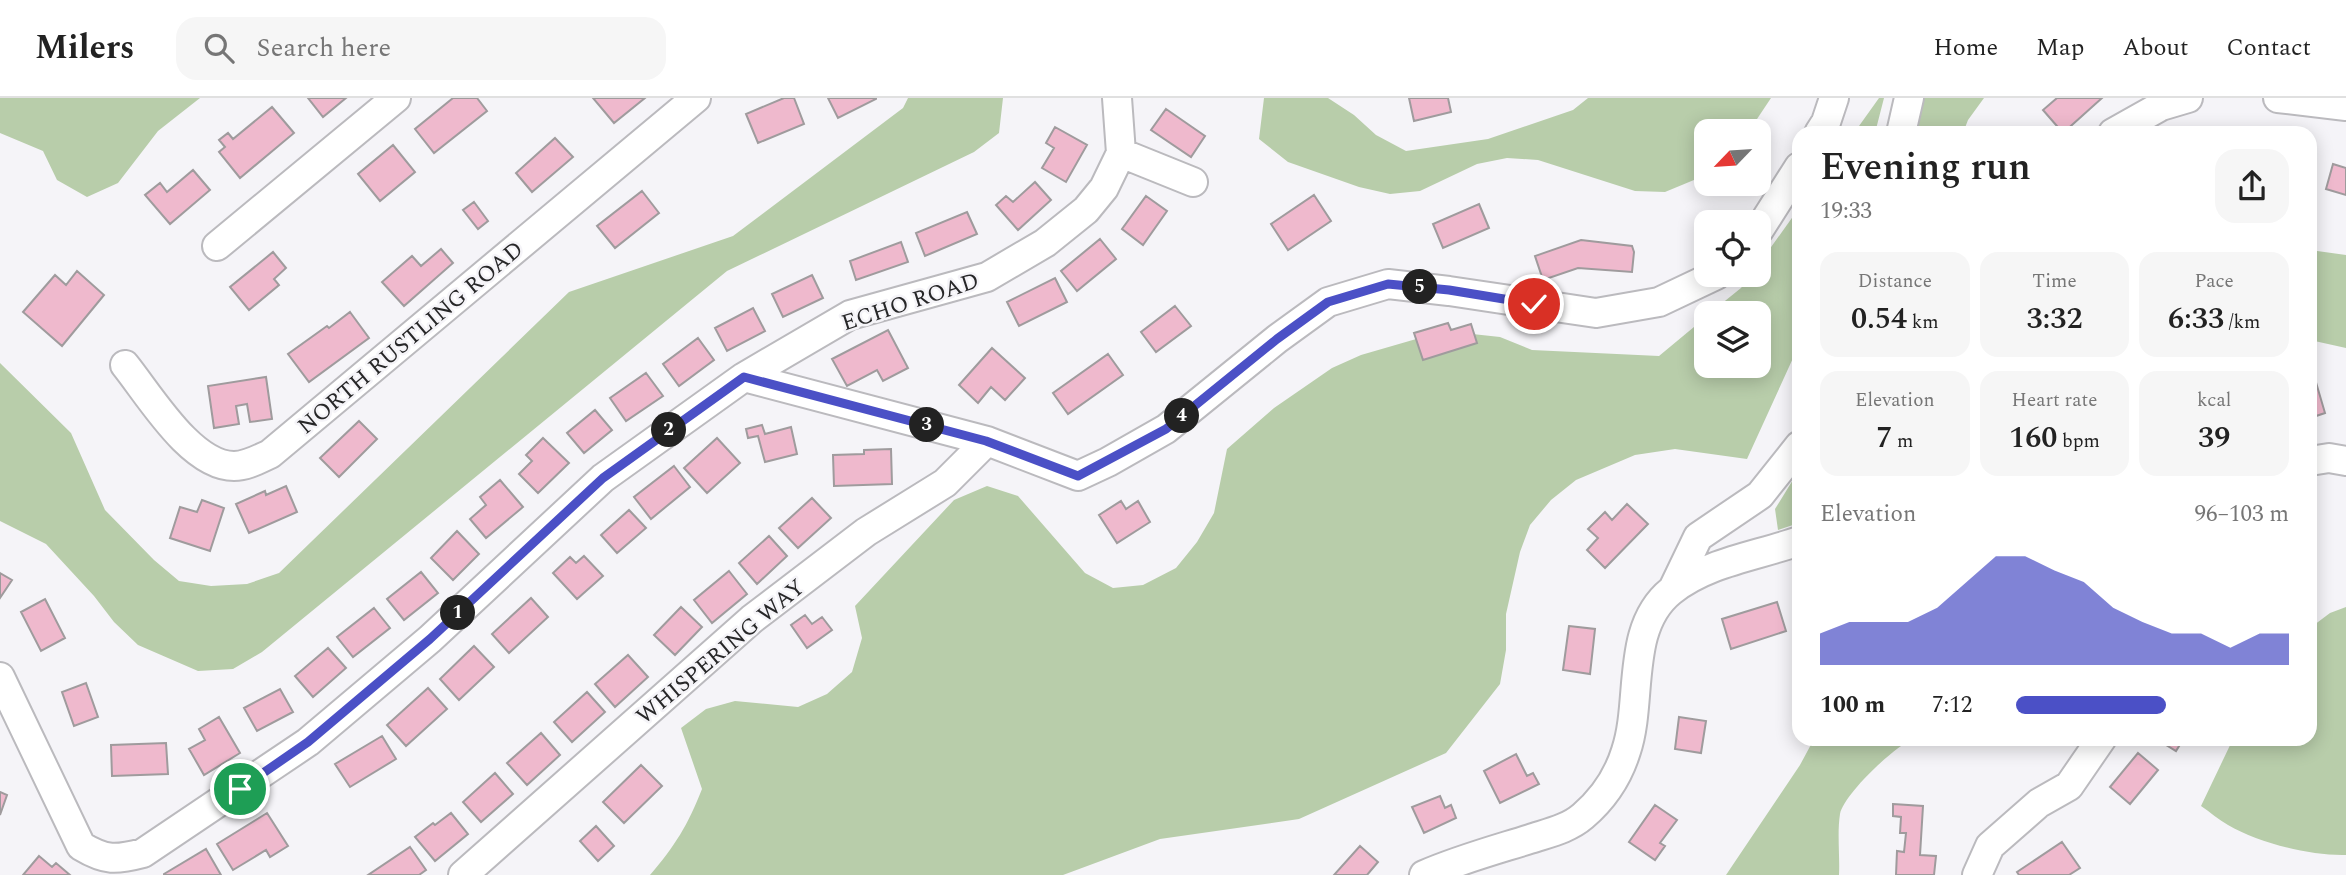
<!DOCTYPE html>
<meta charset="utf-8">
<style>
:root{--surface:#fff;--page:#f6f6f6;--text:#222;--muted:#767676;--line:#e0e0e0;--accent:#4b50c6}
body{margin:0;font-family:Spectral,serif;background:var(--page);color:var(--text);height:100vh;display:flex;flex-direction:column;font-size:26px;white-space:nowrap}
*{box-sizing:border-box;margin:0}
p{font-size:23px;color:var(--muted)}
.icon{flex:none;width:38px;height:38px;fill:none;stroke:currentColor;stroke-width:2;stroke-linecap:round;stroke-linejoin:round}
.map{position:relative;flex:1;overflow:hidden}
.panel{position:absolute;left:1792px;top:28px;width:525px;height:620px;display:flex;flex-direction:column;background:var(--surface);border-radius:21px;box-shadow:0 4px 18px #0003}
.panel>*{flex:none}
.needle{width:46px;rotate:245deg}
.controls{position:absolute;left:1694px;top:21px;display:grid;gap:14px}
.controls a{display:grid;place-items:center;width:77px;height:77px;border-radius:14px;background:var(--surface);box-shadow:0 4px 18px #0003;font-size:35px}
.pin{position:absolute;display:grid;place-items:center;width:60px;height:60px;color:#fff;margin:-30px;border:4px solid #fff;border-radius:50%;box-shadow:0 2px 7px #0007}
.km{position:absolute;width:35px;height:35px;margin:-18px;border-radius:50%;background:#222;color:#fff;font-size:19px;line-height:35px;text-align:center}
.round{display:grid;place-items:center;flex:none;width:74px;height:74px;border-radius:21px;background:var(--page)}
.summary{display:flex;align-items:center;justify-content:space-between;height:119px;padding:0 28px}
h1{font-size:38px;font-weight:600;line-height:52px}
.metrics{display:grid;grid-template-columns:repeat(3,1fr);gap:10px;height:119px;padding:7px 28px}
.metrics div{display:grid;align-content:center;border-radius:18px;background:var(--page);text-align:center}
.metrics b{font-size:30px;font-weight:600}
.metrics small{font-size:19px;font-weight:400}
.metrics p{font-size:19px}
.chart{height:196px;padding:14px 28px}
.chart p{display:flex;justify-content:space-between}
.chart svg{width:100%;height:126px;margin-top:7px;fill:var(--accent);opacity:.7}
ul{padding:0 28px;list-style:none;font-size:23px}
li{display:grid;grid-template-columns:112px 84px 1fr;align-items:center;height:52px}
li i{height:18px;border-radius:9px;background:var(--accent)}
header{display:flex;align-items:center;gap:42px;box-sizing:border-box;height:98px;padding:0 35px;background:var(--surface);border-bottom:2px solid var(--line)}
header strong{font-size:33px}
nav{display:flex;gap:38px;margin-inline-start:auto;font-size:24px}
.search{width:490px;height:63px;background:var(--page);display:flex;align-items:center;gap:18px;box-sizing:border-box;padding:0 24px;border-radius:21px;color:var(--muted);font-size:26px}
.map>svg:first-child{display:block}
.green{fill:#b8cdaa}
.building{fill:#efb9cd;stroke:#9f9b9d;stroke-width:2}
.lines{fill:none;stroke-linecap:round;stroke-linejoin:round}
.minor-casing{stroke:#bbbabe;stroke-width:32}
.minor{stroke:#fff;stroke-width:28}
.route-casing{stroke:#fff;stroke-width:14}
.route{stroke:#4b50c6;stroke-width:9}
.labels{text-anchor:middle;stroke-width:5;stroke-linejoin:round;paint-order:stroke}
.street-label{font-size:23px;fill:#272728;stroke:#f5f4f8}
</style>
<header>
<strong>Milers</strong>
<div class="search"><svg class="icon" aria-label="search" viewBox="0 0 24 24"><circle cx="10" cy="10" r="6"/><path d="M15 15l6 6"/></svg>Search here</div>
<nav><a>Home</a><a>Map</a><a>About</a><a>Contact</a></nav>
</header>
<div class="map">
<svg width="2346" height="777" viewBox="0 0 2346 777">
<rect width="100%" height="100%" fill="#f5f4f8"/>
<path class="green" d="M0,0H200L158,33L118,85L87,99L57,82L43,53L0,35Z
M908,0H1003L999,35L974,54L727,173L262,554L233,571L198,573L138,547L114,524L94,498L46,446L0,423V265L71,335L105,412L154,462L179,483L211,488L247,486L279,475L569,194L733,138L903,10Z
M1264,0H1328L1354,17L1376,37L1406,53L1488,41L1573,12L1588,0H1771L1749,33H1706V77L1665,94L1635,93L1538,62L1507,60L1477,66L1420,93L1390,96L1359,89L1288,64L1259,41Z
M1879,0H1884L1875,35H1854Z
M1913,0H1984L1968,22L1963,35H1906Z
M1799,110V247L1747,361L1675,351L1635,357L1576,382L1551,402L1530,427L1520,454L1506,516V552L1500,586L1446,655L1299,721L1160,741L1063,777H650C675,748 688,727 702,691L681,630L706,611L735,603L798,609L827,596L852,574L862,540L855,508L954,402L987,388L1018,398L1085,475L1113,490L1143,487L1176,470L1197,444L1214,415L1227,351L1274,310L1332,270L1361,257L1430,237L1463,235L1500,239L1532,252L1659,258L1706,219V268H1759V215H1710L1741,190L1751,177H1759V166Z
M2310,152L2346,157V250L2310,242Z
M1799,372V425L1778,432L1775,411Z
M2346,509V757C2310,758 2259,745 2228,727C2219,722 2210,714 2201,708L2233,641L2310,640V530L2330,515Z
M1814,641H1913C1895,648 1844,696 1840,716C1837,735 1840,758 1839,777H1726L1800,667Z"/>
<path class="building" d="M308,0H346L323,19Z
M453,0H477L487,13L434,55L415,31Z
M593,0H645L614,25Z
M784,0H794L804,26L758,45L746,16Z
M828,0H876V1L838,20Z
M1409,0H1448L1451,14L1414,23Z
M2057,0H2102L2063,35L2043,12Z
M272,9L294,35L240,80L219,54L225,49L219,42L228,35L233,41Z
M1166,11L1205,38L1191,59L1151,32Z
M1055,29L1087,47L1066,84L1042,70L1054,50L1046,45Z
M555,40L573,59L532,94L516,75Z
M393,47L415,74L380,103L358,76Z
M2333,66L2346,70V97L2326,91Z
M193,72L210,92L170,126L145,97L160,85L167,94Z
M1035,84L1051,102L1018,132L996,107L1006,98L1013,104Z
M642,93L659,115L615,150L597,128Z
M1314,97L1331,123L1288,152L1271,126Z
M1146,98L1167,113L1143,147L1122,131Z
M474,104L488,123L478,131L463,112Z
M1479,106L1489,130L1443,150L1433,126Z
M967,114L977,136L925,158L916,135Z
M1100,141L1116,161L1077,193L1061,173Z
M1581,142L1632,148L1634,154L1632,174L1578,170L1543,182L1535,158Z
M901,144L908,164L856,182L850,163Z
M441,151L453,165L404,208L382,184L412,158L421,168Z
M273,154L286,170L274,181L279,187L249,212L230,189Z
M77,173L104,197L62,248L23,214L55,177L66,187Z
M812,177L823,200L783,219L772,196Z
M1055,180L1067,204L1019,228L1007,204Z
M1175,208L1191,228L1156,254L1141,234Z
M753,210L765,233L727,253L715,230Z
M350,214L369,240L309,284L288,256L327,228L329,230Z
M1448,225L1451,232L1471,226L1477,245L1423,262L1414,235Z
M888,232L908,270L883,283L877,272L847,288L832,261Z
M698,240L714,262L679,288L663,266Z
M992,250L1025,280L1005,302L991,289L978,305L959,287Z
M1108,256L1123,277L1068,316L1053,295Z
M646,275L663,298L626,323L610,300Z
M266,279L272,321L250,324L247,306L236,308L239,326L214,330L208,288Z
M2315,281L2325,315L2310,320V282Z
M595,312L612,332L584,355L567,335Z
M359,323L377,341L339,379L320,360Z
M762,327L765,336L791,329L797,356L765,364L758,338L748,340L746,331Z
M543,340L569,365L538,395L519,376L532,363L526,357Z
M717,340L740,365L707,395L684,370Z
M891,351L892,386L834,388L833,357L864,356V352Z
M674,368L690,389L651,421L634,399Z
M500,382L523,409L486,440L470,421L486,407L480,399Z
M286,388L297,414L249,435L236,406L265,393L266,397Z
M812,400L831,420L798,450L779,430Z
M202,402L224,410L210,453L170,440L180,409L197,414Z
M1121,403L1126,411L1138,403L1150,424L1117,445L1099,417Z
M1627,406L1648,426L1605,470L1587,452L1598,440L1588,431L1605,414L1612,422Z
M629,412L646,430L617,455L601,437Z
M457,433L479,456L453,482L431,460Z
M769,438L787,458L757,486L739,465Z
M584,458L603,478L577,501L553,475L570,459L576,465Z
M729,473L747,496L712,525L694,502Z
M421,474L438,495L404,522L387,501Z
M0,475L12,482L0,500Z
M531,500L548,519L509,555L492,536Z
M45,501L65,540L41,553L21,514Z
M1777,504L1786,533L1731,551L1722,521Z
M681,509L702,529L675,557L654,537Z
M374,510L390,530L353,559L337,539Z
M805,517L812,526L822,519L832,532L807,550L791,527Z
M1569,528L1595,531L1590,576L1563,572Z
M474,548L494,569L459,602L440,581Z
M328,550L346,570L313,599L295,578Z
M628,557L648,579L615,609L595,586Z
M86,585L98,619L74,628L62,594Z
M428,590L447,611L406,648L387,627Z
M280,591L293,614L257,633L244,610Z
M587,594L605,614L572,644L554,624Z
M219,619L240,655L204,677L189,651L205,642L199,631Z
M1679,619L1706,623L1701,655L1675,651Z
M541,635L560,657L527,687L507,665Z
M382,638L396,661L350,689L335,666Z
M2155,640H2184L2176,653Z
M166,645L168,676L112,678L111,647Z
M2138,655L2158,672L2130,706L2110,689Z
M1516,656L1527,678L1533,675L1539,686L1500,705L1484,673Z
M641,667L662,688L624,725L603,704Z
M495,675L513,696L481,724L463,704Z
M0,694L7,697L0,717Z
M1440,698L1445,710L1451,707L1456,720L1424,735L1412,709Z
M1893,706L1923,708L1920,757L1936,758L1934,777H1896L1897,753L1904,754L1906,735H1900L1901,719L1893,718Z
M1655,707L1677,722L1660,745L1665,748L1655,762L1629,744Z
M267,715L288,748L270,759L266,752L233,772L217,746Z
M451,715L468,736L435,763L415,739L433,725L435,727Z
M596,728L614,748L598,763L580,743Z
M2062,744L2080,770L2069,777H2019L2017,774Z
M1360,748L1378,764L1367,777H1334Z
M410,749L426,772L419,777H368Z
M206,751L221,777H164V776Z
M39,758L52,769L56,765L70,777H23Z"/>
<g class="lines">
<defs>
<path id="minor" d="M2278,0L2346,8
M1819,35L1826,24L1834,0
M1901,35L1909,0
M2113,35L2161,8L2188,0
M1121,55L1193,84
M1759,132L1799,69
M217,148L396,0
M125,267C150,298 191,368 234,368C247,368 259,361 270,356L696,0
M744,279L987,343L1078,378L1108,364L1166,331L1277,241L1328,204L1388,186L1449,193L1596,215L1659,204L1716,177
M2310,363L2329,360L2346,363
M1673,491L1698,439L1760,397L1799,348
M0,579L81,748C106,763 116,762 143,755L308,644L430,541L603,380L744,279L850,217L987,179L1045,145L1086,112L1104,90L1121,55L1117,0
M463,777L752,521L866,434L945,385L987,343
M1424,777C1458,762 1495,752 1530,741C1548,735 1568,731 1583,718C1604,700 1618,679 1626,653C1643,603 1625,530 1671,493C1707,464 1757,458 1799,443
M1977,777L1990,748L2039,705L2069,688L2102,640"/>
</defs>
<use href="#minor" class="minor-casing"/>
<use href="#minor" class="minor"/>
</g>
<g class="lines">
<defs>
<path id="route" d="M240,691L308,644L430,541L603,380L744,279L986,343L1078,378L1166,331L1277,241L1328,204L1388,186L1449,192L1534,206"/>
</defs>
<use href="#route" class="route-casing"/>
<use href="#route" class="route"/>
</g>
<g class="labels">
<g class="street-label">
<text transform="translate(910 203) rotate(-18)" y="8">ECHO ROAD</text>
<text transform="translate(410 239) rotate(-40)" y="8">NORTH RUSTLING ROAD</text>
<text transform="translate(720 553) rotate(-40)" y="8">WHISPERING WAY</text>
</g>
</g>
</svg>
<div class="controls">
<a><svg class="needle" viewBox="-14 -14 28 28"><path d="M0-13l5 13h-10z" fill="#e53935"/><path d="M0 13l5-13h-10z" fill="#767676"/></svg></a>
<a><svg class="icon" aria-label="locate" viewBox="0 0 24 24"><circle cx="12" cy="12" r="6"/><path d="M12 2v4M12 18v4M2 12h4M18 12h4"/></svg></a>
<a><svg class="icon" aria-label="layers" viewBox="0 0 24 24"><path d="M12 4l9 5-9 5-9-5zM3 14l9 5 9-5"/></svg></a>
</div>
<div class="pin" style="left:240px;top:691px;background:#1e9e55"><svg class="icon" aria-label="arrive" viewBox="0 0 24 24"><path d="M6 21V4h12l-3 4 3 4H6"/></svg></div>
<div class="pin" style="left:1534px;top:206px;background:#d93025"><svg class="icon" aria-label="check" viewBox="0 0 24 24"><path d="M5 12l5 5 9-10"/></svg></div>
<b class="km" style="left:458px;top:515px">1</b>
<b class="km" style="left:669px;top:332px">2</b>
<b class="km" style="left:927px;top:327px">3</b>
<b class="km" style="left:1182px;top:318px">4</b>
<b class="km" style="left:1420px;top:189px">5</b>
<section class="panel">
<div class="summary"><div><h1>Evening run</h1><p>19:33</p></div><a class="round"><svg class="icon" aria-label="share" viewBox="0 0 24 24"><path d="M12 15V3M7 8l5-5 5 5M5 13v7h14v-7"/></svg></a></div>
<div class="metrics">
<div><p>Distance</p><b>0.54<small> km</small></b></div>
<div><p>Time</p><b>3:32</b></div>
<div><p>Pace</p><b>6:33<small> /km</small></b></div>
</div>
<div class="metrics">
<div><p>Elevation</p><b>7<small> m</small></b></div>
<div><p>Heart rate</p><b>160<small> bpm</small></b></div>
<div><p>kcal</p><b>39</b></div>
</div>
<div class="chart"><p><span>Elevation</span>96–103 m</p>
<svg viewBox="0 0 160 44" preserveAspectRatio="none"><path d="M0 44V33L10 29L20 29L30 29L40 24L50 15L60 6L70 6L80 11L90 15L100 24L110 29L120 33L130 33L140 38L150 33L160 33V44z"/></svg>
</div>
<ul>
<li><b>100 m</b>7:12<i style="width:55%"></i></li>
</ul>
</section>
</div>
